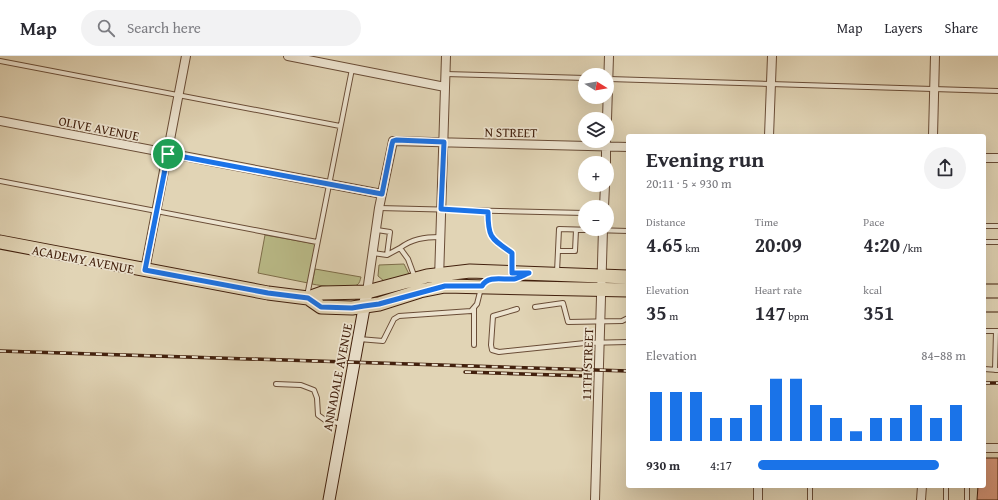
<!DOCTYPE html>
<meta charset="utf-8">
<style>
:root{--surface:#fff;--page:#f2f2f3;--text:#2b2b33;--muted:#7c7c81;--line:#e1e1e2;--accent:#1a73e8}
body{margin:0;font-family:"Gentium Book Plus",serif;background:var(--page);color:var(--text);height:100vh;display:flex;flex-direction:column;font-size:15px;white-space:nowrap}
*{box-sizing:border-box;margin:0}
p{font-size:13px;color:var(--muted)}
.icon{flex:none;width:22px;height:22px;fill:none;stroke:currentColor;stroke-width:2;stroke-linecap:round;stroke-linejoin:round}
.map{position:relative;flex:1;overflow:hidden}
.details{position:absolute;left:626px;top:78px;width:360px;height:354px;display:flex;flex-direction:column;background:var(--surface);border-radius:4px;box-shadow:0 4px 16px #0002}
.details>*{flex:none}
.needle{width:26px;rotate:101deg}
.tools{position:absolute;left:578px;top:12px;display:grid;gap:8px}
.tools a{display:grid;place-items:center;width:36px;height:36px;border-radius:50%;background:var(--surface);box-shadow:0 4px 16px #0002;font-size:20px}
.pin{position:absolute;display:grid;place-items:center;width:34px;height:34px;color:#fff;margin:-17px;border:2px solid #fff;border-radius:50%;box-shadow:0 1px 4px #0007}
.round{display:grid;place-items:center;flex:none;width:42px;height:42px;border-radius:21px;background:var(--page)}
.headline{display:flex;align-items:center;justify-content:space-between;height:68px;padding:0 20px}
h1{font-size:22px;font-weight:600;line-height:30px}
.figures{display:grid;grid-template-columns:repeat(3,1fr);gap:6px;height:68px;padding:4px 20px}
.figures div{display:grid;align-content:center}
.figures b{font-size:20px;font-weight:600}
.figures small{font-size:11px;font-weight:400}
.figures p{font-size:11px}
.chart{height:112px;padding:8px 20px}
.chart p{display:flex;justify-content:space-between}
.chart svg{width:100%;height:72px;margin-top:4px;stroke:var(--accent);stroke-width:6}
ul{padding:0 20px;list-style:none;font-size:13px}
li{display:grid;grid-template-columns:64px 48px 1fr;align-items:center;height:30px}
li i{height:10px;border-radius:5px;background:var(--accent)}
header{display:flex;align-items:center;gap:24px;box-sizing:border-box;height:56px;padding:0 20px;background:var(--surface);border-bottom:1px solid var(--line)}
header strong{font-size:19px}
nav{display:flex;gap:22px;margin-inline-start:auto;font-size:14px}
.search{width:280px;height:36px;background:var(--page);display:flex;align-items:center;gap:10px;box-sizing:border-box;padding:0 14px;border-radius:22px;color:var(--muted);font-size:15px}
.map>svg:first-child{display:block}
.green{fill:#babb88;stroke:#7e6e4a}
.building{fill:#db9b80;stroke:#42200d}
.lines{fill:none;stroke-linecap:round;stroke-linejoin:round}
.lane-casing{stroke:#6a4d37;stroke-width:6}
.street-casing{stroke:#6a4d37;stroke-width:10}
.secondary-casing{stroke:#42200d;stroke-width:13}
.primary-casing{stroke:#42200d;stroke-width:15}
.lane{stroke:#ece3cf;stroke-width:4}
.street{stroke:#ece3cf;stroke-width:8}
.secondary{stroke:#ece3cf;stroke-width:11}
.primary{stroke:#e1d4b5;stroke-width:13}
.rail-casing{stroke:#42200d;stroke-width:3.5}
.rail{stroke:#ece3cf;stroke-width:2;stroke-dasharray:6;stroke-linecap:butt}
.route-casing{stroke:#fff;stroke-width:8}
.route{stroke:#1a73e8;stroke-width:5}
.labels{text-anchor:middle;stroke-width:3.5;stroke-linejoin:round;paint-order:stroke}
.street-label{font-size:13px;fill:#42200d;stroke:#ece3cf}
</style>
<header>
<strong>Map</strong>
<div class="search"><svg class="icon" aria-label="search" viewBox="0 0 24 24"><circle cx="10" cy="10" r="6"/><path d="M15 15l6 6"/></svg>Search here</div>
<nav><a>Map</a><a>Layers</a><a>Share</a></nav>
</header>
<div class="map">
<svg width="998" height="444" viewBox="0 0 998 444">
<rect width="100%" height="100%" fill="#e1d4b5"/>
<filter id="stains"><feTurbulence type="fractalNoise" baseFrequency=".005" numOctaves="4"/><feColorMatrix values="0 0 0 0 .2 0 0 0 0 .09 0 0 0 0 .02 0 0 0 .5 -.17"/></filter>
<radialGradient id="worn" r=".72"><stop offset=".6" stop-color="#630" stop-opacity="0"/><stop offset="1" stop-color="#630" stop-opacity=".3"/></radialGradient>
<path class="green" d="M265,179L316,188L308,227L258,217Z
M404,208L409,218L384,225L378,220L379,209Z
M315,213L361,221C360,224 360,227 357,229C348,234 322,230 312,228Z"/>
<path class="building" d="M984,402H998V444H977L978,430H984Z"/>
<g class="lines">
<defs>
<path id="lane" d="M0,5L340,70
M445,18L585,22
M609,23L998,35
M0,125L317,186
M379,152L585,157
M488,156C488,182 491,182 512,197V215
M984,170H998
M377,174L390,176L387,199
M984,186H998
M400,192C412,183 424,181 440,181
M558,195H575L576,174
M373,197L387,199L400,192L408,203L415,222
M557,216L559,173L628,175
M307,240L352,13
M535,251L563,247L568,266L622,265L628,262
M517,253L493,260L491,289L492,294L499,296L585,287L628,286
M984,275H998
M359,283L383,285L394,263L399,260L471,255L477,248L481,232
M474,289V252
M984,313L998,314
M995,314L996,275
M276,328L301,329L314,334L317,342L318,359L325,364L342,368
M810,444V430
M946,444V430
M967,444V430"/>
<path id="street" d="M288,0L445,31
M607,63L609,0
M0,65L382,138
M769,80L772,0
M933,80L935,0
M984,102H998
M606,107V86
M604,151L605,129
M145,214L186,0
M439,223L446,0
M367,236L379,152L393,85L628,91
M984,392H998
M595,444L603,173
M758,444V430
M921,444L922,430"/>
<path id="secondary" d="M329,444L367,236"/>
<path id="primary" d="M0,186L268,237L308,242L322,237L367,236L427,220L470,215L628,221
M984,235H998
M308,242L321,251L352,252L379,248L420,235L445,230L628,234
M984,249H998"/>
</defs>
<use href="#lane" class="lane-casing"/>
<use href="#street" class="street-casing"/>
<use href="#secondary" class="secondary-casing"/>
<use href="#primary" class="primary-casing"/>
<use href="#lane" class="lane"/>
<use href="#street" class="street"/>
<use href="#secondary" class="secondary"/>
<use href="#primary" class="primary"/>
<defs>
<path id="rail" d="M0,295L628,315
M465,316L586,320
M984,327H998"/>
</defs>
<use href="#rail" class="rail-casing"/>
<use href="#rail" class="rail"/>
</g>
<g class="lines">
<defs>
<path id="route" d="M396,84L444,86L441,153L488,156C488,182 491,182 512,197V217H529C524,219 519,222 514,223C503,224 488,219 482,230H445L379,248L364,250L352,252L321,251L308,242L268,237L145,214L168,98L382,138L392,88L393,85Z"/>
</defs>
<use href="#route" class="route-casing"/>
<use href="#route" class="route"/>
</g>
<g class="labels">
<g class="street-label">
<text transform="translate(99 72) rotate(11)" y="5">OLIVE AVENUE</text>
<text transform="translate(511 76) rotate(1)" y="5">N STREET</text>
<text transform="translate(83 203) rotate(11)" y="5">ACADEMY AVENUE</text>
<text transform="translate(587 308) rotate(-88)" y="5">11TH STREET</text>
<text transform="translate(337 321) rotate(-79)" y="5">ANNADALE AVENUE</text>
</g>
</g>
<rect width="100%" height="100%" filter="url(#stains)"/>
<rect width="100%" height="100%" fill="url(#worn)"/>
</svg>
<div class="tools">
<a><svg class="needle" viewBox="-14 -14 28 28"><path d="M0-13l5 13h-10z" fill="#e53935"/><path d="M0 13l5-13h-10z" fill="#7c7c81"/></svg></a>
<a><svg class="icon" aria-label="layers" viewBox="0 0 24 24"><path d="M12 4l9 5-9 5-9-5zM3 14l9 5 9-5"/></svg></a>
<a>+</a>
<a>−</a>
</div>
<div class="pin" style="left:168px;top:98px;background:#1e9e55"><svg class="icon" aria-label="arrive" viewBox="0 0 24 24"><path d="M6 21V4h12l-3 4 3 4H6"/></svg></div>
<section class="details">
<div class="headline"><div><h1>Evening run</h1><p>20:11 · 5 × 930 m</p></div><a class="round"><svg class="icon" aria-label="share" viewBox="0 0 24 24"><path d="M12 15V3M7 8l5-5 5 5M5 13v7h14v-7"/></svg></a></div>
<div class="figures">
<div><p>Distance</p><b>4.65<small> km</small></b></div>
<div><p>Time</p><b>20:09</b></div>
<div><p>Pace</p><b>4:20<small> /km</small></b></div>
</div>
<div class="figures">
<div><p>Elevation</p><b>35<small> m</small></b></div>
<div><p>Heart rate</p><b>147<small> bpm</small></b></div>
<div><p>kcal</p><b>351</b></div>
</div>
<div class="chart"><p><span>Elevation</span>84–88 m</p>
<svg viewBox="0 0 160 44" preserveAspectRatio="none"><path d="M5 44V14M15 44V14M25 44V14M35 44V30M45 44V30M55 44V22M65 44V6M75 44V6M85 44V22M95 44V30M105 44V38M115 44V30M125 44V30M135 44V22M145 44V30M155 44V22"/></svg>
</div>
<ul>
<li><b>930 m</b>4:17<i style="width:87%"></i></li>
</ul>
</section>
</div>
